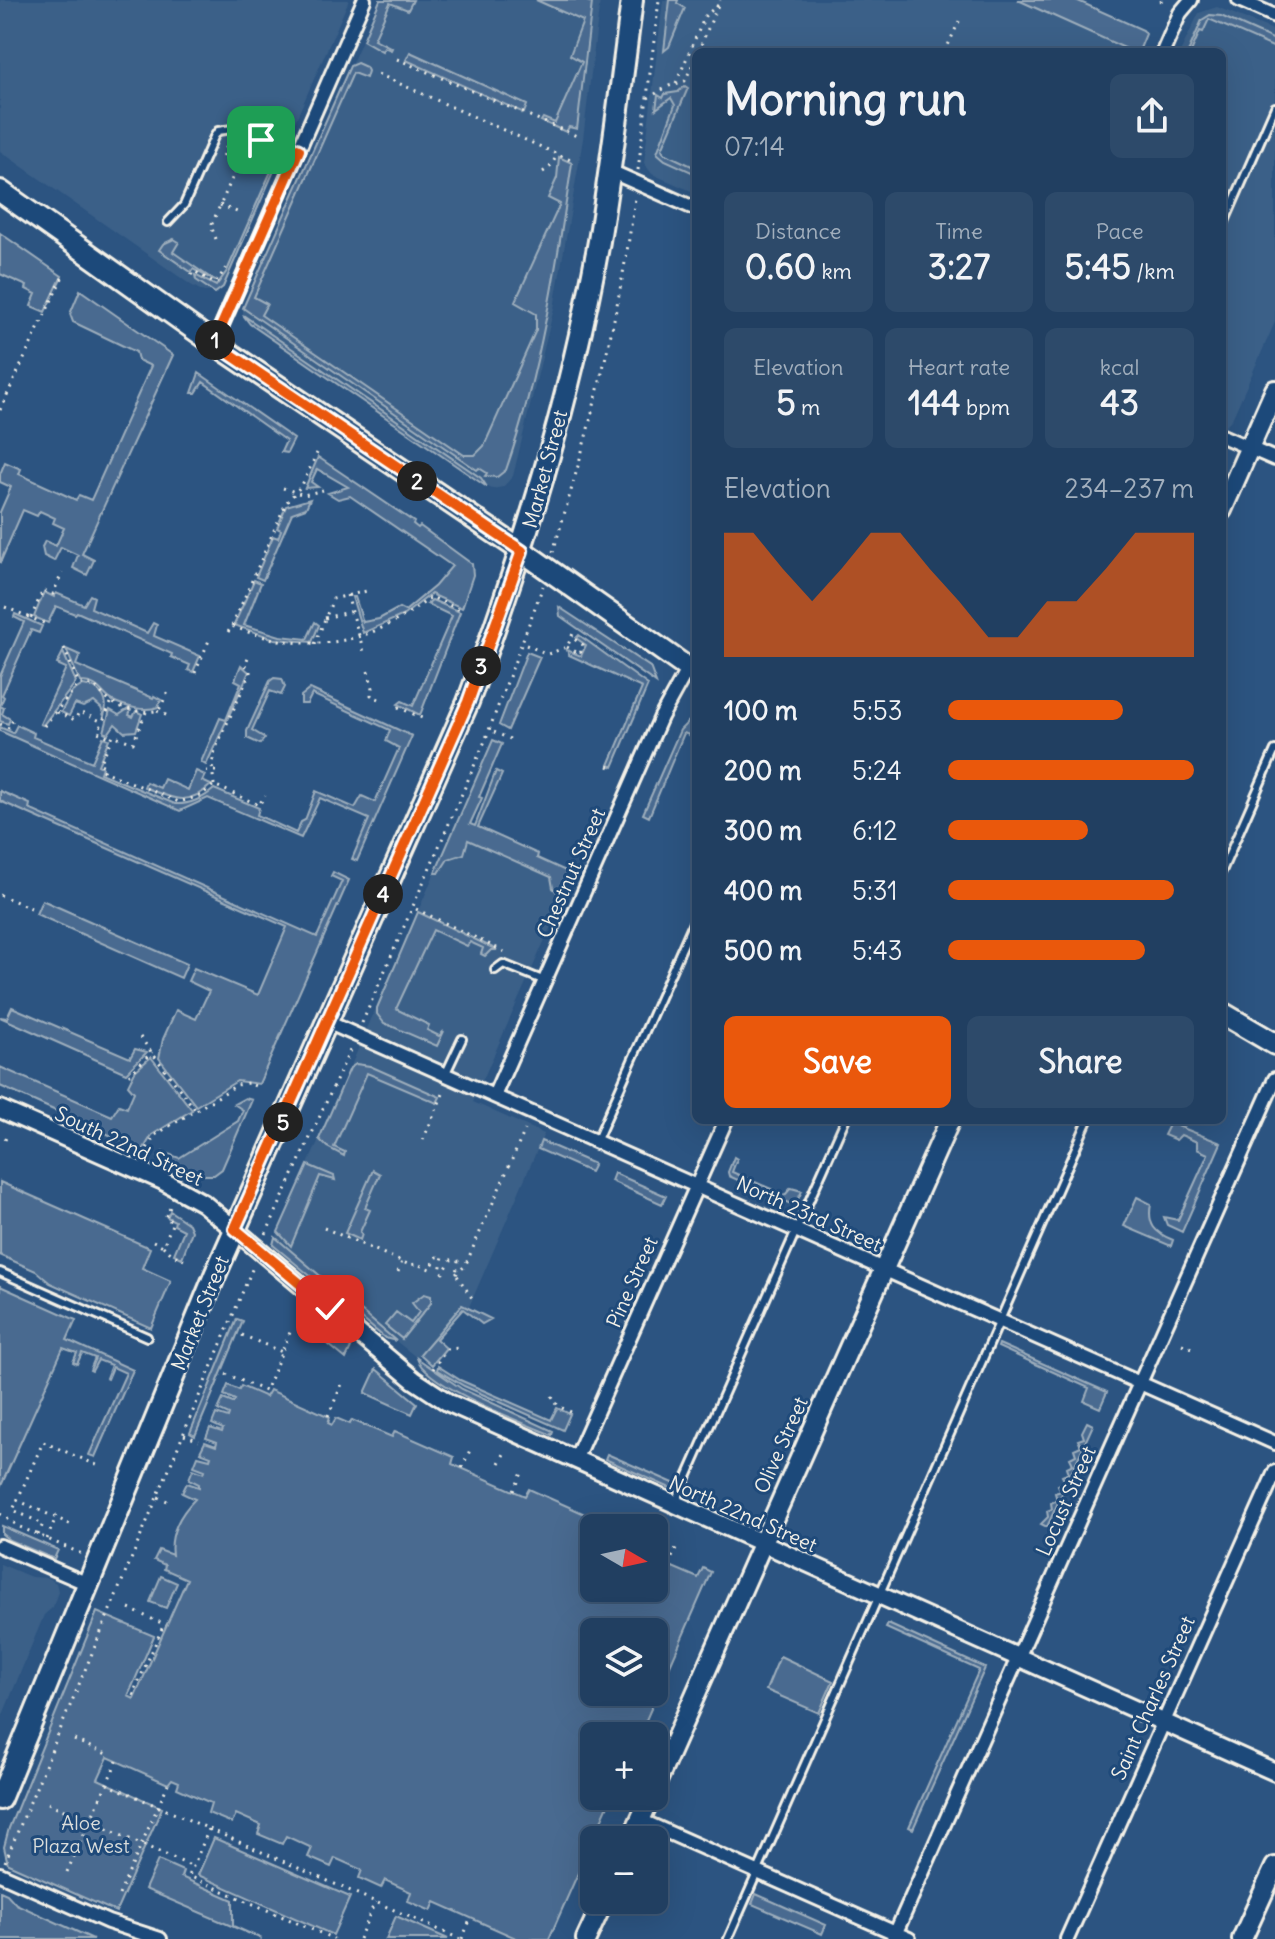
<!DOCTYPE html>
<meta charset="utf-8">
<style>
:root{--surface:#213f61;--page:#2d4a6a;--text:#f1f3f6;--muted:#a2afbd;--line:#3e5876;--accent:#ea580c}
body{margin:0;font-family:Delius,sans-serif;background:var(--page);color:var(--text);height:100vh;display:flex;flex-direction:column;font-size:30px;white-space:nowrap}
*{box-sizing:border-box;margin:0}
p{font-size:26px;color:var(--muted)}
.icon{flex:none;width:44px;height:44px;fill:none;stroke:currentColor;stroke-width:2;stroke-linecap:round;stroke-linejoin:round}
.map{position:relative;flex:1;overflow:hidden}
.details{position:absolute;left:692px;top:48px;width:534px;height:1076px;display:flex;flex-direction:column;background:var(--surface);border-radius:12px;box-shadow:0 8px 32px #0002,0 0 0 2px var(--line)}
.details>*{flex:none}
.needle{width:52px;rotate:99deg}
.tools{position:absolute;left:580px;top:1514px;display:grid;gap:16px}
.tools a{display:grid;place-items:center;width:88px;height:88px;border-radius:12px;background:var(--surface);box-shadow:0 8px 32px #0002,0 0 0 2px var(--line);font-size:40px}
.pin{position:absolute;display:grid;place-items:center;width:68px;height:68px;color:#fff;margin:-34px;border-radius:16px;box-shadow:0 4px 12px #0006}
.km{position:absolute;width:40px;height:40px;margin:-20px;border-radius:50%;background:#222;color:#fff;font-size:22px;line-height:40px;text-align:center}
.round{display:grid;place-items:center;flex:none;width:84px;height:84px;border-radius:12px;background:var(--page)}
.headline{display:flex;align-items:center;justify-content:space-between;height:136px;padding:0 32px}
h1{font-size:44px;font-weight:800;line-height:60px}
.figures{display:grid;grid-template-columns:repeat(3,1fr);gap:12px;height:136px;padding:8px 32px}
.figures div{display:grid;align-content:center;border-radius:12px;background:var(--page);text-align:center}
.figures b{font-size:34px;font-weight:800}
.figures small{font-size:22px;font-weight:400}
.figures p{font-size:22px}
.chart{height:224px;padding:16px 32px}
.chart p{display:flex;justify-content:space-between}
.chart svg{width:100%;height:144px;margin-top:8px;fill:var(--accent);opacity:.7}
.cta{display:flex;gap:16px;margin-top:auto;padding:16px 32px}
.cta a{flex:1;height:92px;border-radius:12px;background:var(--accent);color:#fff;font-size:32px;font-weight:800;line-height:92px;text-align:center}
.cta a+a{background:var(--page);color:var(--text)}
ul{padding:0 32px;list-style:none;font-size:26px}
li{display:grid;grid-template-columns:128px 96px 1fr;align-items:center;height:60px}
li i{height:20px;border-radius:10px;background:var(--accent)}
.map>svg:first-child{display:block}
.built{fill:#3b6088}
.green{fill:#496b90;stroke:#9eaebc;stroke-width:2;fill-rule:evenodd}
.lines{fill:none;stroke-linecap:round;stroke-linejoin:round}
.service-casing{stroke:#f4f1e8;stroke-width:12}
.minor-casing{stroke:#f4f1e8;stroke-width:18}
.tertiary-casing{stroke:#f4f1e8;stroke-width:22}
.secondary-casing{stroke:#f4f1e8;stroke-width:24}
.primary-casing{stroke:#f4f1e8;stroke-width:26}
.path{stroke:#f4f1e8;stroke-width:3;stroke-dasharray:2 6;stroke-linecap:butt}
.service{stroke:#1f4a7a;stroke-width:6}
.minor{stroke:#1f4a7a;stroke-width:12}
.tertiary{stroke:#1f4a7a;stroke-width:16}
.secondary{stroke:#1f4a7a;stroke-width:18}
.primary{stroke:#1f4a7a;stroke-width:20}
.route-casing{stroke:#fff;stroke-width:16}
.route{stroke:#ea580c;stroke-width:10}
.labels{text-anchor:middle;stroke-width:6;stroke-linejoin:round;paint-order:stroke}
.street-label{font-size:20px;fill:#f4f1e8;stroke:#1f4a7a}
.park-label{font-size:20px;fill:#dadddb;stroke:#1f4a7a}
</style>
<div class="map">
<svg width="1275" height="1939" viewBox="0 0 1275 1939">
<rect width="100%" height="100%" fill="#2c5481"/>
<filter id="ink" filterUnits="userSpaceOnUse"><feTurbulence type="fractalNoise" baseFrequency=".0125" numOctaves="2"/><feDisplacementMap in="SourceGraphic" scale="16" xChannelSelector="R" yChannelSelector="G"/><feConvolveMatrix kernelMatrix="1 2 1 2 8 2 1 2 1" color-interpolation-filters="sRGB"/></filter>
<g filter="url(#ink)">
<path class="built" d="M0,0H349L220,291L204,292L191,285L0,151Z
M380,0H600L583,139L554,308L513,476L503,487L492,489L484,485L250,324L243,315V308Z
M663,0H1024L1141,52H696V193L652,174L644,163Z
M1217,7L1275,31V322L1232,419L1225,426L1222,425V52H1180L1199,13Z
M456,824L574,874L473,1102L544,1134L469,1307L462,1305L417,1358L396,1341L385,1338L273,1245Z
M0,1564L31,1577L48,1578L56,1583L58,1591L53,1607L44,1615L0,1722Z"/>
<path class="green" d="M380,0H413L408,10L390,3L374,39L392,48L391,50L384,47L382,51L363,40Z
M536,0H584L592,3L577,129L569,127L566,132L541,121L543,118L555,123L582,62L570,55L583,21Z
M670,0H678L677,3L685,8L669,47L664,51Z
M1018,0H1076L1143,30L1146,34L1139,51L1135,49L1133,52H1126L1127,49Z
M1210,15L1221,16L1275,40V48L1209,19L1203,32L1200,31L1191,52H1188L1202,20Z
M410,52L527,105L524,113L406,60Z
M357,63L366,67L368,71L366,78L353,73L254,297L267,304L261,315L464,455H475L484,446L536,330V314L515,302L560,204L548,198L557,178L559,157L572,163C557,264 540,373 506,470L497,477L485,476L487,473L479,468L477,470L243,308L350,66Z
M685,86L688,88L662,149L664,153L696,168V174L665,160L657,153L675,105L671,98L656,109L658,95L663,98L665,94L678,92Z
M279,153L281,155L223,287L215,293L196,280L195,275L216,286L227,271Z
M0,233L62,276L45,312L31,306L36,294L26,289L27,286L0,274Z
M174,239L179,242L173,252L215,281L193,269L191,272L159,250L163,244Z
M80,290L173,355L82,554L94,560L87,575L73,568L78,555L61,547L54,561L44,556L42,547L45,541L56,546L64,528L53,523L55,518L40,511L37,516L23,510L0,563V512L11,487L0,482V474L5,462L21,469L19,474L76,500L79,495L91,500L151,366L138,360L136,352L73,322L70,314Z
M243,315L481,478L487,487L250,324Z
M199,373L294,439L287,453L281,452L286,441L203,382L196,393H192Z
M318,457L414,522L413,524L418,528L420,526L472,564L473,575L462,608L431,594L404,615L363,633L352,597H355L363,622L379,619L399,608L405,611L435,586L452,566L350,496L338,499L328,493L348,487L317,469L311,482L318,487L305,488Z
M310,499L306,508L292,513L263,580L256,577L273,536L278,538L281,530L277,528L286,506Z
M254,580L261,583L244,625L280,636L307,639L315,622L319,625L312,642L275,639L234,625Z
M44,592L54,597L56,593L84,605L90,595L94,597L91,608L147,633L153,623L157,625L154,636L200,656L193,672L188,670L190,665L171,657L172,654L77,612L75,614L56,606L48,623L34,617Z
M432,600L460,612L420,715L398,704L402,701L413,706L452,616L427,604Z
M559,607L650,667L656,683L560,616Z
M15,614L42,626L39,633L31,630L2,695L4,697L0,706L4,708L2,714L10,719L8,724L0,721V676L24,622L14,617Z
M579,635L648,685L613,767L609,765L642,688L569,655L567,650L581,656L586,645L576,638Z
M66,649L80,655L76,665L153,698L154,696L161,700L158,707C146,712 125,707 113,701C100,694 101,682 80,682Z
M63,652L76,682L43,725L40,724L66,668L57,664Z
M527,652L540,657L508,730L499,725Z
M241,665L249,672L206,765L201,762L220,718L226,720L241,683L235,680Z
M274,678L282,679L285,687L281,695L270,691L252,730L265,738L260,744L247,738V731L270,681Z
M83,685C100,687 110,699 104,716L101,708L94,702L83,707L75,704L69,716L61,712L72,692Z
M310,689L412,736L357,861L352,859L369,819L320,798L301,838L208,798L180,811L0,731V727L13,733L17,725L34,733L33,737L92,762L103,737L109,739L98,765L102,767L100,773L175,804C189,805 204,798 214,789L259,808L257,815L296,833L301,822L305,820L316,791L355,808L362,796L375,802L399,748L386,741L390,730L312,694L307,704H301V696Z
M128,709L131,710L129,715L133,717L136,711L142,714L136,731L124,732L115,724L108,734L104,732L110,710L119,715Z
M689,721H696V738L684,733L649,817L643,814L680,730Z
M493,740L502,744L479,797L482,798L470,824L475,826L496,771L502,774L478,827L538,854L537,858L568,872L558,893L553,888L551,877L468,840L464,854L448,859L439,873H435Z
M196,771L205,775L202,781L211,785C187,808 171,798 144,787L146,782L160,788L164,779L188,790Z
M0,791L30,804L29,809L317,937L342,881L331,876L333,872L349,880L259,1084L237,1081L196,1106L159,1058L163,1039L176,1010L196,1019L209,991L188,981L194,968L258,995L287,927L0,801Z
M42,900L187,964L181,978L36,914Z
M418,912L497,950H491L485,956L481,954L483,948L470,942L467,946L433,930L396,1009L429,1025L427,1030L439,1036L444,1031L437,1046L384,1023L377,1014V1008Z
M12,1007L130,1058L135,1049L147,1052L126,1073L0,1017L7,1018Z
M151,1057L192,1110L152,1135L143,1150L0,1086V1067L112,1116L119,1105L127,1108L134,1092L128,1085L135,1071Z
M356,1064L370,1066L440,1097L437,1103L367,1073L334,1147L345,1152L344,1156L327,1147L319,1139L350,1068Z
M245,1098L252,1100L222,1169L214,1175H200L158,1157L163,1152L179,1158L238,1121L243,1110L234,1104Z
M1170,1123L1221,1143L1182,1232L1167,1225L1164,1217L1178,1220L1208,1154L1197,1149V1142L1181,1135L1176,1140L1164,1135Z
M541,1141L594,1164L590,1172L538,1149Z
M734,1157L737,1159L732,1172L785,1195L791,1188L802,1191L795,1206L729,1176L728,1172Z
M308,1165L334,1176L335,1180L320,1176L291,1246L278,1232Z
M373,1170L380,1174L365,1208L370,1210L360,1232L362,1234L360,1240L345,1233Z
M614,1173L666,1196L662,1204L611,1181Z
M0,1182L150,1248L142,1268L171,1281L151,1328L50,1283L36,1271L0,1255Z
M1137,1197L1151,1204C1147,1225 1155,1233 1173,1240L1171,1246L1124,1226Z
M170,1211L189,1224L192,1231L182,1258L174,1254L184,1230L174,1225L175,1221L167,1217Z
M275,1237L396,1341L385,1338L273,1245Z
M0,1286L76,1320L67,1340L133,1370L95,1457L89,1455L126,1373L113,1367L108,1379L106,1378L111,1365L98,1360L92,1371L90,1370L95,1358L82,1353L77,1364L73,1362L77,1353L63,1348L0,1488Z
M424,1294L431,1296V1303L402,1339L385,1325L396,1312L411,1323L419,1312L412,1303Z
M462,1305L491,1319L482,1324L463,1309L436,1339L446,1348L432,1365L420,1354Z
M305,1310L351,1348L346,1359L300,1321Z
M237,1319L243,1321L195,1436L190,1433Z
M999,1344L1107,1392L1100,1408L1084,1401L1089,1388L998,1347Z
M417,1358L462,1389L553,1431L552,1435C524,1423 424,1385 417,1358Z
M438,1366L460,1380L551,1420L557,1408L570,1414L563,1430L464,1386L437,1370Z
M376,1369L417,1403L412,1414L365,1393Z
M228,1385L239,1390L241,1386L266,1397L270,1390L330,1417L328,1423L332,1425L336,1418L350,1424L352,1420L392,1437L395,1431L454,1457L452,1464L525,1496L529,1489L594,1518L591,1525L598,1528H594V1588H654V1559L698,1578L703,1568L711,1572L639,1736H594V1796H612L549,1939H518L435,1902L431,1911L408,1901L411,1892L385,1880L381,1888L359,1878L362,1870L335,1858L331,1867L308,1857L312,1848L286,1836L282,1844L258,1834L261,1825L236,1814L232,1823L208,1813L211,1803L177,1788L179,1782L172,1779L168,1784L108,1757L98,1779L162,1808L116,1912L8,1864L4,1847L9,1828L97,1612L154,1636L128,1696L134,1699L187,1579L164,1569L165,1565L154,1560L159,1550L172,1555C169,1534 180,1514 195,1499L182,1493L187,1483L199,1487V1484L189,1479L193,1469L204,1473L205,1470L194,1466L198,1456L210,1459L211,1456L200,1452L205,1442L216,1446L217,1442L206,1438L210,1428L222,1432L223,1429L212,1424L216,1414L228,1418L229,1415L218,1410L223,1399L233,1403L235,1400L224,1395ZM594,1632H654V1692H594Z
M1087,1422L1093,1425L1047,1527L1041,1524L1048,1517L1047,1511L1052,1509L1051,1503L1057,1500L1055,1493L1061,1491L1058,1485L1065,1482L1062,1476L1069,1473L1067,1467L1073,1464L1070,1458L1076,1455L1074,1449L1081,1446L1078,1440L1084,1438L1082,1432Z
M607,1454L678,1485L670,1488L605,1459Z
M2,1526L58,1550L54,1559L9,1540L2,1534Z
M161,1576L177,1583L166,1608L150,1602Z
M888,1624L985,1668L913,1829L909,1827L979,1670L886,1628Z
M780,1656L833,1681L819,1713L766,1690Z
M214,1838L350,1897L333,1935L198,1875Z
M158,1860L183,1871L181,1877L233,1900V1926L262,1939L145,1889Z
M0,1891L7,1894L16,1904L93,1939H0Z
M756,1894L826,1925L822,1934L752,1904Z
M396,1916L448,1939H386Z"/>
<g class="lines">
<defs>
<path id="service" d="M168,222L184,205L214,137L218,131L232,129L261,140L275,139L297,149
M1222,228L1275,107
M1222,871L1275,750
M495,970L503,964L545,981
M445,1075L462,1039
M596,1142L696,916
M0,1272L147,1337
M676,1502L845,1120
M728,1939L1088,1120"/>
<path id="minor" d="M1239,0L1275,16
M1163,52L1180,13L1191,0
M610,171L696,209
M214,343L364,0
M1222,436L1275,459
M327,1022L1275,1443
M494,1096L661,717L688,668
M575,1460L726,1120
M0,1546L88,1584
M640,1820L909,1939
M0,1874L108,1922L160,1939
M893,1939L1275,1079
M1067,1939L1275,1472"/>
<path id="tertiary" d="M0,1109L163,1181L203,1203L414,1380L449,1403L1275,1772"/>
<path id="secondary" d="M1222,510L1275,390
M654,1788L950,1120
M631,1840L651,1796
M586,1939L604,1900
M1242,1939L1275,1867"/>
<path id="primary" d="M0,191L205,337L522,551L696,674
M1222,1013L1275,1044
M0,1799L215,1275L468,702C523,552 571,399 599,241C612,161 622,80 632,0"/>
</defs>
<use href="#service" class="service-casing"/>
<use href="#minor" class="minor-casing"/>
<use href="#tertiary" class="tertiary-casing"/>
<use href="#secondary" class="secondary-casing"/>
<use href="#primary" class="primary-casing"/>
<path class="path" d="M1161,0L1162,4
M698,52L720,0
M945,52L961,17
M397,59L579,137
M378,74L575,162
M676,83L705,16L718,5
M648,98L669,86L685,81L696,57
M229,139L223,157L238,164
M638,170L659,0
M543,172L550,167L558,154
M220,205L242,214
M216,239L211,226L246,147
M191,275L194,271L215,284L226,268
M0,410L64,274
M283,488L304,495L323,490
M553,552C588,436 619,318 635,198
M347,595L364,652
M5,607L48,625
M31,618L43,590L53,594L62,573
M325,618L352,611
M232,626L286,503L302,485L317,453
M228,632L232,626C306,656 369,647 431,597L463,611
M315,644L333,599L371,590
M526,645L548,654L567,647L575,629
M567,647L580,654L583,645L571,637
M64,648L79,684
M368,671L373,688L371,695L379,699
M195,673L210,638
M111,703L98,732L112,738
M398,707L422,718
M157,711L168,716
M57,712L75,720L79,712L103,722
M146,712L133,743L113,735L100,764L105,766L103,771L179,802L200,796L214,785L259,805L265,795
M0,724L9,728L13,720
M44,726L79,684C104,684 97,695 113,703C125,710 146,714 159,710L168,692
M494,732L510,739
M608,766L614,769
M206,771H220
M214,785L212,765L215,750L250,673V669L245,665L249,655
M578,847L580,848
M0,895L31,908
M416,909L505,952
M362,1023L485,741L543,586
M140,1037L197,1112
M129,1075L152,1052
M5,1140L7,1135
M423,1140L443,1094
M143,1155L155,1135L237,1085L248,1083L260,1088
M324,1228L410,1265L416,1264L430,1269L437,1257L443,1256L440,1271L443,1273L451,1260L456,1259L458,1261L456,1274L472,1298
M266,1234L351,1048
M153,1241L163,1246L173,1222L165,1218L170,1207
M163,1246L173,1255L184,1260
M398,1272L403,1259
M456,1274L465,1266L525,1130
M242,1335L282,1352
M1182,1344L1196,1350
M433,1369L447,1349L460,1348
M226,1374L265,1391L291,1330
M552,1396L558,1406L573,1413
M328,1416L342,1384
M184,1435L199,1441
M499,1463L504,1454
M462,1468L470,1450
M514,1491L522,1473
M158,1497L172,1503
M17,1500L74,1526
M0,1514L20,1527L82,1554
M38,1535L43,1524L13,1510L43,1442L99,1466
M47,1539L58,1512
M669,1565L678,1543
M129,1609L166,1625
M135,1695L133,1694L164,1624
M74,1740L109,1755
M107,1784L460,1939
M48,1803L193,1867
M209,1829L189,1876L334,1939
M5,1862L253,1267
M67,1872L117,1761
M119,1895L168,1784
M359,1939L375,1902
M462,1939L471,1918"/>
<use href="#service" class="service"/>
<use href="#minor" class="minor"/>
<use href="#tertiary" class="tertiary"/>
<use href="#secondary" class="secondary"/>
<use href="#primary" class="primary"/>
</g>
</g>
<g class="lines" filter="url(#ink)">
<defs>
<path id="route" d="M261,140L275,139L299,150L214,343L522,551L468,702L235,1229L330,1309"/>
</defs>
<use href="#route" class="route-casing"/>
<use href="#route" class="route"/>
</g>
<g class="labels">
<g class="street-label">
<text transform="translate(545 469) rotate(-75)" y="7">Market Street</text>
<text transform="translate(571 873) rotate(-66)" y="7">Chestnut Street</text>
<text transform="translate(129 1146) rotate(25)" y="7">South 22nd Street</text>
<text transform="translate(809 1214) rotate(24)" y="7">North 23rd Street</text>
<text transform="translate(632 1282) rotate(-66)" y="7">Pine Street</text>
<text transform="translate(200 1313) rotate(-68)" y="7">Market Street</text>
<text transform="translate(781 1445) rotate(-66)" y="7">Olive Street</text>
<text transform="translate(1066 1501) rotate(-66)" y="7">Locust Street</text>
<text transform="translate(743 1514) rotate(24)" y="7">North 22nd Street</text>
<text transform="translate(1153 1698) rotate(-66)" y="7">Saint Charles Street</text>
</g>
<g class="park-label">
<text x="81" y="1830">Aloe<tspan x="81" dy="23">Plaza West</tspan></text>
</g>
</g>
</svg>
<div class="tools">
<a><svg class="needle" viewBox="-14 -14 28 28"><path d="M0-13l5 13h-10z" fill="#e53935"/><path d="M0 13l5-13h-10z" fill="#a2afbd"/></svg></a>
<a><svg class="icon" aria-label="layers" viewBox="0 0 24 24"><path d="M12 4l9 5-9 5-9-5zM3 14l9 5 9-5"/></svg></a>
<a>+</a>
<a>−</a>
</div>
<div class="pin" style="left:261px;top:140px;background:#1e9e55"><svg class="icon" aria-label="arrive" viewBox="0 0 24 24"><path d="M6 21V4h12l-3 4 3 4H6"/></svg></div>
<div class="pin" style="left:330px;top:1309px;background:#d93025"><svg class="icon" aria-label="check" viewBox="0 0 24 24"><path d="M5 12l5 5 9-10"/></svg></div>
<b class="km" style="left:215px;top:340px">1</b>
<b class="km" style="left:417px;top:481px">2</b>
<b class="km" style="left:481px;top:666px">3</b>
<b class="km" style="left:383px;top:894px">4</b>
<b class="km" style="left:283px;top:1122px">5</b>
<section class="details">
<div class="headline"><div><h1>Morning run</h1><p>07:14</p></div><a class="round"><svg class="icon" aria-label="share" viewBox="0 0 24 24"><path d="M12 15V3M7 8l5-5 5 5M5 13v7h14v-7"/></svg></a></div>
<div class="figures">
<div><p>Distance</p><b>0.60<small> km</small></b></div>
<div><p>Time</p><b>3:27</b></div>
<div><p>Pace</p><b>5:45<small> /km</small></b></div>
</div>
<div class="figures">
<div><p>Elevation</p><b>5<small> m</small></b></div>
<div><p>Heart rate</p><b>144<small> bpm</small></b></div>
<div><p>kcal</p><b>43</b></div>
</div>
<div class="chart"><p><span>Elevation</span>234–237 m</p>
<svg viewBox="0 0 160 44" preserveAspectRatio="none"><path d="M0 44V6L10 6L20 17L30 27L40 17L50 6L60 6L70 17L80 27L90 38L100 38L110 27L120 27L130 17L140 6L150 6L160 6V44z"/></svg>
</div>
<ul>
<li><b>100 m</b>5:53<i style="width:71%"></i></li>
<li><b>200 m</b>5:24<i style="width:100%"></i></li>
<li><b>300 m</b>6:12<i style="width:57%"></i></li>
<li><b>400 m</b>5:31<i style="width:92%"></i></li>
<li><b>500 m</b>5:43<i style="width:80%"></i></li>
</ul>
<div class="cta"><a>Save</a><a>Share</a></div>
</section>
</div>
